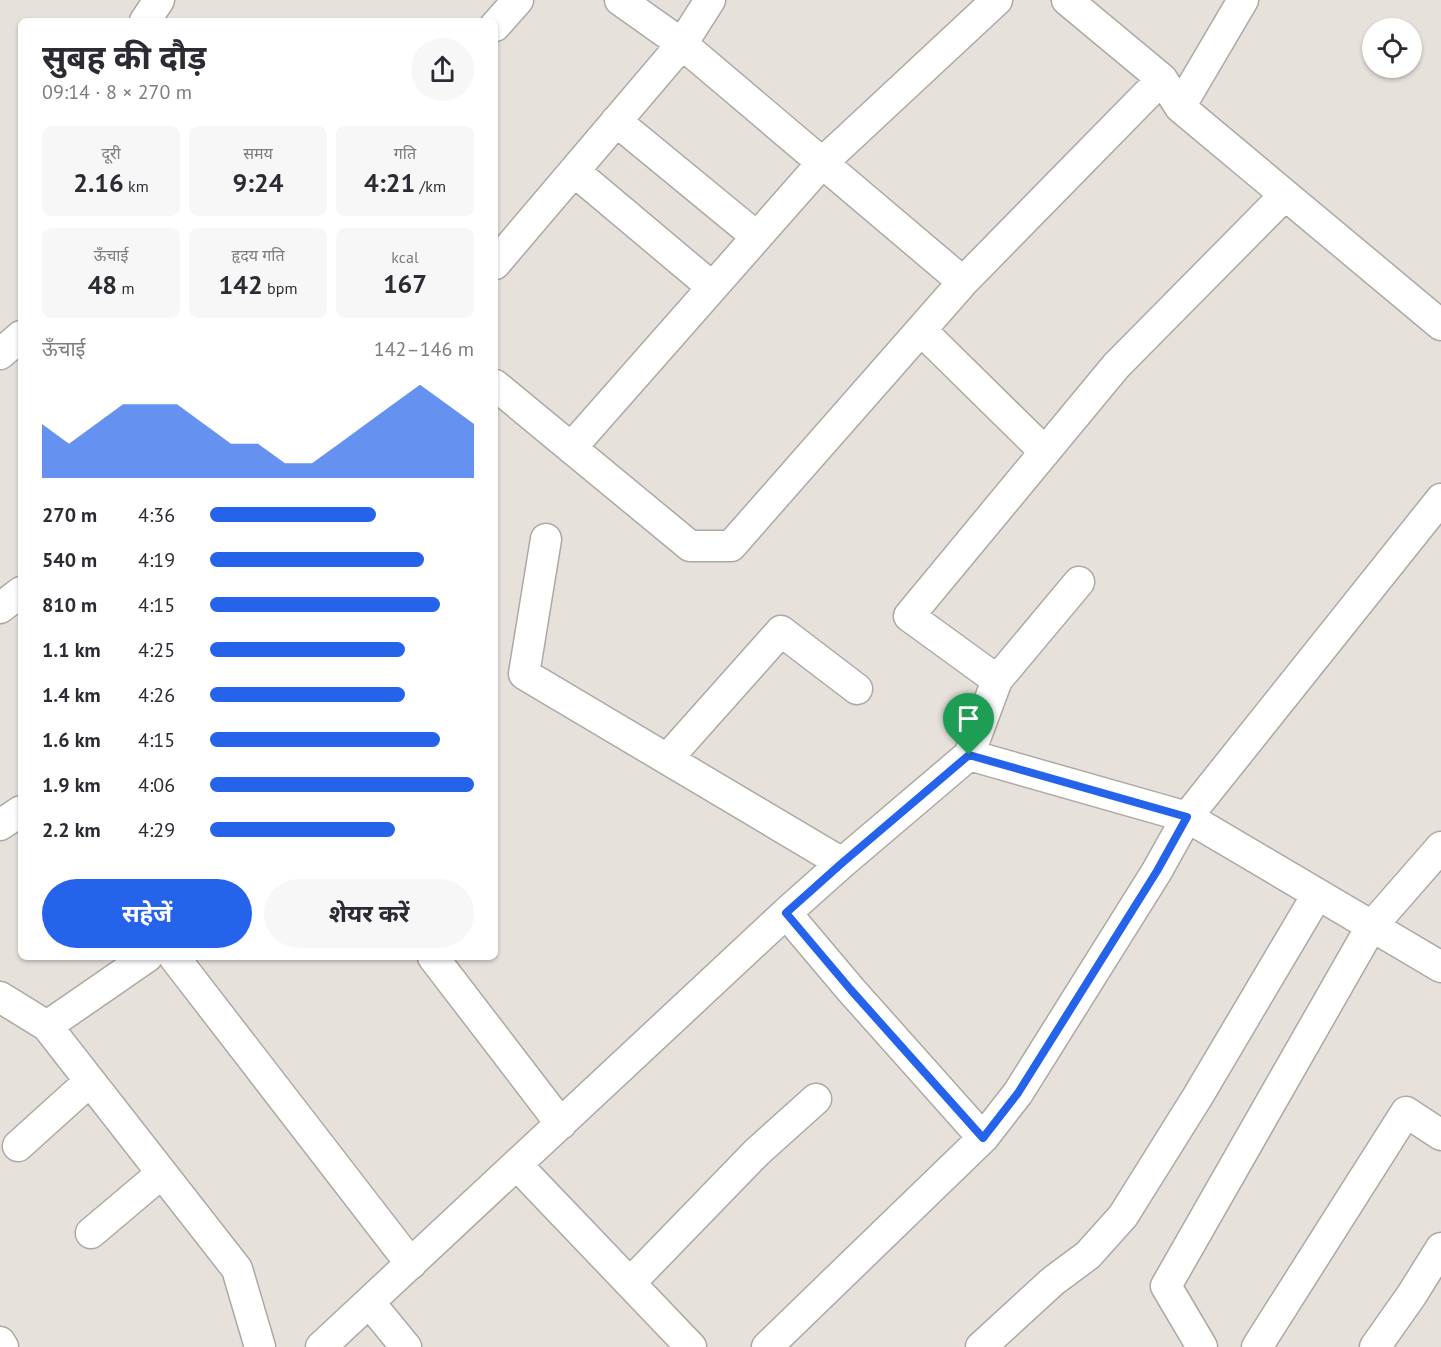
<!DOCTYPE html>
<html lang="hi">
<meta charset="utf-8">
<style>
:root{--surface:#fff;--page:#f7f7f7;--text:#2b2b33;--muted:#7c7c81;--accent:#2563eb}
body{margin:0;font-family:"PT Sans","Noto Sans Devanagari",sans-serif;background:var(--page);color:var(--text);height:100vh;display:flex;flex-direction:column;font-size:22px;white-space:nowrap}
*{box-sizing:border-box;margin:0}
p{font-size:20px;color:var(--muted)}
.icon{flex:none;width:33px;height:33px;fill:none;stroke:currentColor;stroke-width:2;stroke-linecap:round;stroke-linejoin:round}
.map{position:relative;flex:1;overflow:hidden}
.panel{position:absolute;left:18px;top:18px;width:480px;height:942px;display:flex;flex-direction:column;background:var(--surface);border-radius:9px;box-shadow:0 2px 4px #0004}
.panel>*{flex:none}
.fabs{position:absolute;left:1362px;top:18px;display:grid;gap:12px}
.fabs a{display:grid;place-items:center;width:60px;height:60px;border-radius:50%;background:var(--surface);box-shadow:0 2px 4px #0004;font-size:30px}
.pin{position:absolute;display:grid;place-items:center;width:51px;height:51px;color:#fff;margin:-62px -26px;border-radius:50% 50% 50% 0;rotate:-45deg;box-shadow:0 0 6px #0007}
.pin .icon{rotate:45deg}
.round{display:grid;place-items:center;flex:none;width:63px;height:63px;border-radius:32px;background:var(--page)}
.headline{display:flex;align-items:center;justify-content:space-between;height:102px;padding:0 24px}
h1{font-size:33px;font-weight:700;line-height:45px}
.figures{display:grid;grid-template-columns:repeat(3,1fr);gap:9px;height:102px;padding:6px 24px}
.figures div{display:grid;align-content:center;border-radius:9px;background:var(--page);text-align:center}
.figures b{font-size:26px;font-weight:700}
.figures small{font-size:16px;font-weight:400}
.figures p{font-size:16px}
.chart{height:168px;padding:12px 24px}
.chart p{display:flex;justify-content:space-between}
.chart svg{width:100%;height:108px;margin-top:6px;fill:var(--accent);opacity:.7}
.primary-button{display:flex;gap:12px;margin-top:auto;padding:12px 24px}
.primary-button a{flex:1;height:69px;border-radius:36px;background:var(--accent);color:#fff;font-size:24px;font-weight:700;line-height:69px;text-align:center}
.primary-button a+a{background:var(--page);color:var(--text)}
ul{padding:0 24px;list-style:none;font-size:20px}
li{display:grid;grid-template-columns:96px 72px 1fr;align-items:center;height:45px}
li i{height:15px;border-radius:8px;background:var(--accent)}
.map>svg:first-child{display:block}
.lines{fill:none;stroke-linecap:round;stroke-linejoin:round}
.minor-casing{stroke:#aea8a3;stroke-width:33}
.minor{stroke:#fff;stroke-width:30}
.route-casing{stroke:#fff;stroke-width:12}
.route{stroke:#2563eb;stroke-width:8}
</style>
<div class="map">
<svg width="1441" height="1347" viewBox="0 0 1441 1347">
<rect width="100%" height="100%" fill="#e7e1db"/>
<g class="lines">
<defs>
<path id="minor" d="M620,0L682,44L710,0
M1067,0L1162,79L1180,107L1441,325
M145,21L159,0
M495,26L518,0
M1180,107L1243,0
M616,121L757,237
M574,171L712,287
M495,264L682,44L963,282
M921,330L1045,452
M0,354L21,336
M495,385L690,546H731L963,282L1162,79
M571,448L822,163L997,0
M546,539L524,674L842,863
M1079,582L997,680L909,616L1116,366L1285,195
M0,608L21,592
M969,755L1187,817L1441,499
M667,759L781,631L857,689
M0,825L21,811
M786,913L851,990L983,1138
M174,957L411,1264
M433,957L561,1124
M0,997L47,1026L237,1269L260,1347
M47,1026L147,957
M18,1146L90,1081
M517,1165L691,1347
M91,1233L162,1173
M630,1283L757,1152L816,1099
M369,1302L406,1347
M0,1342L3,1347
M321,1347L786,913L842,863L969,755L997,680
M767,1347L983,1138L1018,1093L1157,871L1187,817L1441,967
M981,1347L1053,1281L1088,1255L1123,1216L1198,1096L1317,895
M1202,1347L1166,1286L1371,927L1441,847
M1257,1347L1406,1112L1441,1135
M1375,1347L1411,1296L1441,1248"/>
</defs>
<use href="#minor" class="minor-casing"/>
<use href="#minor" class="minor"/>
</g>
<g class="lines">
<defs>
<path id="route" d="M969,755L1187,817L1157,871L1018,1093L983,1138L851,990L786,913L842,863Z"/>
</defs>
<use href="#route" class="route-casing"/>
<use href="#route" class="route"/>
</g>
</svg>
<div class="fabs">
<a><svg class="icon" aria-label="locate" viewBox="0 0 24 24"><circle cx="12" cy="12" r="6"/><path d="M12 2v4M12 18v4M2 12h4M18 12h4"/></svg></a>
</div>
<div class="pin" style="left:969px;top:755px;background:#1e9e55"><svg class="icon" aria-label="arrive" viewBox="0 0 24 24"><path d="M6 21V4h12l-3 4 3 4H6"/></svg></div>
<section class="panel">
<div class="headline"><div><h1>सुबह की दौड़</h1><p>09:14 · 8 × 270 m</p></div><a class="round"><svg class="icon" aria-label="share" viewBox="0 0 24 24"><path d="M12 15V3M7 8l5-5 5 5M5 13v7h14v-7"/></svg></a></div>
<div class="figures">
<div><p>दूरी</p><b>2.16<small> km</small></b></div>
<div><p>समय</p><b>9:24</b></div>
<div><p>गति</p><b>4:21<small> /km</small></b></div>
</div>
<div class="figures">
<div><p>ऊँचाई</p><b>48<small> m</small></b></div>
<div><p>हृदय गति</p><b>142<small> bpm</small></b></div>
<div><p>kcal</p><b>167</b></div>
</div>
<div class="chart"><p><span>ऊँचाई</span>142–146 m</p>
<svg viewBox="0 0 160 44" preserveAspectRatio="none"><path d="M0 44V22L10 30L20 22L30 14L40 14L50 14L60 22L70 30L80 30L90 38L100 38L110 30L120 22L130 14L140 6L150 14L160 22V44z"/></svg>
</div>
<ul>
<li><b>270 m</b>4:36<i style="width:63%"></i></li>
<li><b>540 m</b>4:19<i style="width:81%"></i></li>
<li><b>810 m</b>4:15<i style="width:87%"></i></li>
<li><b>1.1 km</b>4:25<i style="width:74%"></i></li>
<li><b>1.4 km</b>4:26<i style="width:74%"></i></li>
<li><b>1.6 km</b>4:15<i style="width:87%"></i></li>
<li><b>1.9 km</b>4:06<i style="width:100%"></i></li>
<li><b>2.2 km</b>4:29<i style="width:70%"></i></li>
</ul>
<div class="primary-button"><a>सहेजें</a><a>शेयर करें</a></div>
</section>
</div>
